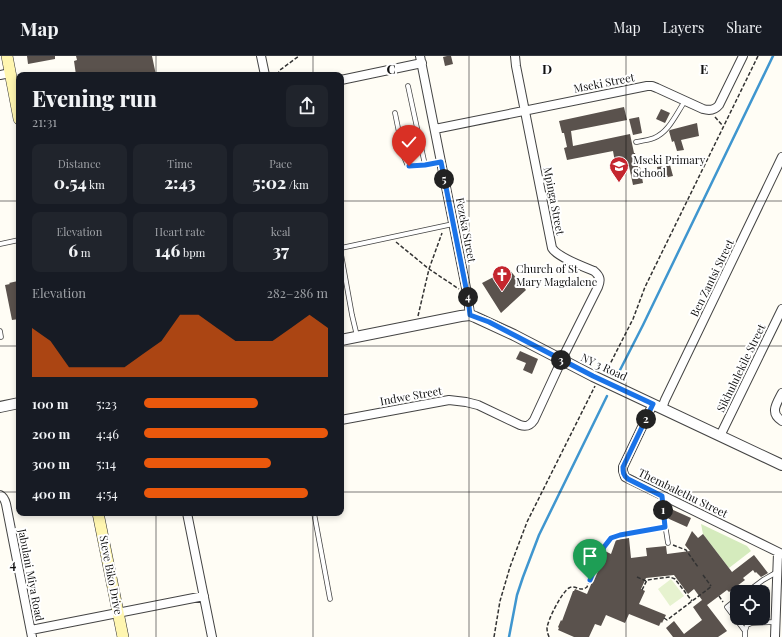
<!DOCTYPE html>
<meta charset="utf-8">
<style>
:root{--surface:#171b24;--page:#20242c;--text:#f1f3f6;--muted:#9ea1a6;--line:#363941;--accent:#ea580c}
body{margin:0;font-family:"Playfair Display",serif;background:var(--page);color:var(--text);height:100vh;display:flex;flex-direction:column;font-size:15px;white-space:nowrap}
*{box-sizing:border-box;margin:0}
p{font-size:13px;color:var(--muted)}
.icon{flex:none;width:22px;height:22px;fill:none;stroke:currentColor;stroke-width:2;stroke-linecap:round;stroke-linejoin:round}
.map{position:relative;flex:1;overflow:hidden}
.panel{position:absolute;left:16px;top:16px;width:328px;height:444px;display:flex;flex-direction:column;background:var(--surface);border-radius:8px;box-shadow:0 2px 6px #0003}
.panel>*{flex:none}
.controls{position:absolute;left:730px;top:529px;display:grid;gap:8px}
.controls a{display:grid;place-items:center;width:40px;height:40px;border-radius:8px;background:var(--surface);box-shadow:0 2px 6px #0003;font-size:20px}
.pin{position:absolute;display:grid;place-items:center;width:34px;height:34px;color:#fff;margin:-41px -17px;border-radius:50% 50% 50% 0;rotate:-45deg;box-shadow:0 0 4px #0007}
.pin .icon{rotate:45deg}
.km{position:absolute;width:20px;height:20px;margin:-10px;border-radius:50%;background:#222;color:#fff;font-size:11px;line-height:20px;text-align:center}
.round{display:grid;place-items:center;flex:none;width:42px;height:42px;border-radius:8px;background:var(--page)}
.head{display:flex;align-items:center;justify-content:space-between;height:68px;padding:0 16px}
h1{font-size:22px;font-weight:800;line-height:30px}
.stats{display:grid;grid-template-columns:repeat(3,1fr);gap:6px;height:68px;padding:4px 16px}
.stats div{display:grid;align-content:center;border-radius:8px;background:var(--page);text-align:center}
.stats b{font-size:17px;font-weight:800}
.stats small{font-size:11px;font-weight:400}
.stats p{font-size:11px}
.chart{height:112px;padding:8px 16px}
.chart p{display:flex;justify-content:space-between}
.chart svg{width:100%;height:72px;margin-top:4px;fill:var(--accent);opacity:.7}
ul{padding:0 16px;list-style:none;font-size:13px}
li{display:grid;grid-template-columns:64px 48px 1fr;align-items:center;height:30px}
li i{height:10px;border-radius:5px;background:var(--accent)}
header{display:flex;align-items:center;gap:24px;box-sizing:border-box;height:56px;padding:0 20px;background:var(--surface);border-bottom:1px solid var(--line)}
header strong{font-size:19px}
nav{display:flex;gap:22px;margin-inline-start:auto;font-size:14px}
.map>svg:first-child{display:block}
.green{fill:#d5ebbd}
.pitch{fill:#e6f2cf}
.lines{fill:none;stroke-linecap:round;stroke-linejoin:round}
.stream{stroke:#3f96cf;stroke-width:2.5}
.building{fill:#5a524d}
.service-casing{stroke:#444;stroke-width:5.5}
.minor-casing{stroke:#444;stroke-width:10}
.tertiary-casing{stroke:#444;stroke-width:12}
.secondary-casing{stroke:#333;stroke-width:12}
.path{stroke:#333;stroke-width:1.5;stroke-dasharray:4 2;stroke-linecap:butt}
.service{stroke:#fff;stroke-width:4}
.minor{stroke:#fff;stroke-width:8}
.tertiary{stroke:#fff;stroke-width:10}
.secondary{stroke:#fff6b0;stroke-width:11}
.route-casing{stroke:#fff;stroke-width:8}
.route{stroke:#1a73e8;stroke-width:5}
.grid{fill:none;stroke:#111;stroke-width:1;stroke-opacity:0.55}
.labels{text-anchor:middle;stroke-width:4;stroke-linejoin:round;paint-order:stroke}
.street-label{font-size:11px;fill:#111;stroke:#fff}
.poi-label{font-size:11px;fill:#111;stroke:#fff;text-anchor:start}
.grid-label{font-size:13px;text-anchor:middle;font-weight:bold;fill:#111;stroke:#fff;stroke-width:4;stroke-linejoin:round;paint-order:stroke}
</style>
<header>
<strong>Map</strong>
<nav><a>Map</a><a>Layers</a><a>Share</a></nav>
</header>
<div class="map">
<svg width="782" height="581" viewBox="0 0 782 581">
<rect width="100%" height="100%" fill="#fffdf5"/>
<path class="green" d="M701,468L747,490L751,495L729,512L703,478Z"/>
<path class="pitch" d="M671,523L684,540L670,550L658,533Z"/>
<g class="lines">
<path class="stream" d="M619,316L643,269L773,0
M509,581L517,539L523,521L539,479L607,340"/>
</g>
<path class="building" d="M27,0H55V3L28,8Z
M76,0H152L156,19H76L74,5L77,4Z
M447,0H451L453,8L445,10L443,1Z
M624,51L627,64L571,75L573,90L630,78L634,97H635L638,111H640L643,127L633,129L629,110L616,112L613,95L567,104L564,92L567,91L564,77H562L559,65Z
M661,53L670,57L665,67L656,63Z
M639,61L642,77L633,79L629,63Z
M697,67L699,80L681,84L684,94L677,95L674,85L672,86L669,75L670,74Z
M670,109L673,120L659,123L657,111Z
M509,213L526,234L501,257L482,227Z
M18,225V227H19V263L12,264L5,229L10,228L9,227Z
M520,295L538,303L532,318L523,314L526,307L516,303Z
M671,453L691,462L687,471L667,462V459Z
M692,475L698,482L703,478L732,516L754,499L768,517L761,521L756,516L755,517L753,514L743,522L745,524L729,536L727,534L707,549L727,575L718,581H673L666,572L674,565L684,578L702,564L693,551L702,544L694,533L688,538L674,519L646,522L641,533L645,535L639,548L666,559L662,567L661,566L659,570L629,558L625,567L606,559L601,570L595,568L589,581H574L558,574L559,572L558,571L561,564L562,565L573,535H574L575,533L587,538L605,495L611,498L616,484L629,482L631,502L647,500L646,492L666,490L667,498L690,495L685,489Z"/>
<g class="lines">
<defs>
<path id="service" d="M408,30L425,109
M395,57L404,101L407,108L409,110H416L441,106
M636,86C642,85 649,84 654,82C669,76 676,58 685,45
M0,188L19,184
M341,192L453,168
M341,198L352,259L357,280
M0,275L1,281
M663,440L664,462L668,487
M314,457L330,543
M644,475L665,471
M747,536L763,524L777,516
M737,543L727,551L745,575V581
M745,575L747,569L752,567L775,566"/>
<path id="minor" d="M261,0L265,19
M420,0L468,242L470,259
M0,19L10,17
M341,24L422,7
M435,73L647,30H652L657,32L703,53C710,55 715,54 719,49L743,0
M782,337C777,347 769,357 782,365
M653,348L623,411V415L625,421L782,498
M662,352L665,344L782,101
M341,364L449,344L466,346L478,349L520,369C526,371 530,370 534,364L565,297L598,231C601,224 600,220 594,215C584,211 557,201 552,192L516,10L515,0
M720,380L782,253
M0,439C4,441 5,444 6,448L32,581
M187,457L212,581
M31,574L204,540
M775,581L778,497"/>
<path id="tertiary" d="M341,284L461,260L470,259L475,261L514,279L593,320L782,409
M0,351L19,347"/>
<path id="secondary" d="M7,0L19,63
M98,457L123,581"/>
</defs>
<use href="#service" class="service-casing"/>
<use href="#minor" class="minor-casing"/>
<use href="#tertiary" class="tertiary-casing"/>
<use href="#secondary" class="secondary-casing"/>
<path class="path" d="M277,19L280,14L299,0
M715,61L723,70
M396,186L429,213L459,233
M418,260L429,213L442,177
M604,316L608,312L633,263L645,231L758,0
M673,489L686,494L698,511
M703,519L711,530
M637,521L646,525
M642,534L647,524L670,521L675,523L692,545
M719,540L723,546
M664,562L667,564L712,530
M494,581L500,545L510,511L527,466L595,330
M549,581C548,578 547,576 547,572C548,563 562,536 569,532C576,528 580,537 587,531L604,491L608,484L616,479L639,476"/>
<use href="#service" class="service"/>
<use href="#minor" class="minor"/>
<use href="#tertiary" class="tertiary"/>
<use href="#secondary" class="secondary"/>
</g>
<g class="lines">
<defs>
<path id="route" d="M409,110L425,109L441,106L468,242L470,259L489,266L593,320L653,348L623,411C623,416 623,419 628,423L662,440L665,471L620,479L611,482L604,491L590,524"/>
</defs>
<use href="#route" class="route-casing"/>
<use href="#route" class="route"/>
</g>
<path class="grid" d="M156,0V19M313,0V19M469,0V581M626,0V581M0,145H19M341,145H782M0,290H19M341,290H782M0,436H19M341,436H782M156,457V581M313,457V581"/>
<defs>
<symbol id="school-pin" viewBox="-11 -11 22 30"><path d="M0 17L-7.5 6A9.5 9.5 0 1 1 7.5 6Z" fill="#c4262e" stroke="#fff"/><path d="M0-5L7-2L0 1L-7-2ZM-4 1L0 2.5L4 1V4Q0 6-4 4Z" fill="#fff"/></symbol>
<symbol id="church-pin" viewBox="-11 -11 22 30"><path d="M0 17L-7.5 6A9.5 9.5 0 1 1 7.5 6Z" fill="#c4262e" stroke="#fff"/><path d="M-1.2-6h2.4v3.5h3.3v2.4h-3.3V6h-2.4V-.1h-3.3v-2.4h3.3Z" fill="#fff"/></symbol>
</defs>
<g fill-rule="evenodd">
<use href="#school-pin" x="608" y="99" width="22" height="30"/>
<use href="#church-pin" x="491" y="208" width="22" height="30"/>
</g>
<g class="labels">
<g class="street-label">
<text transform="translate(604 27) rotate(-11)" y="4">Mseki Street</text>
<text transform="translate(554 145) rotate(79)" y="4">Mpinga Street</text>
<text transform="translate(466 174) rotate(79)" y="4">Fezeka Street</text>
<text transform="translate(712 222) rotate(-64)" y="4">Ben Zantsi Street</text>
<text transform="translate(604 311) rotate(25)" y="4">NY 3 Road</text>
<text transform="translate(741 312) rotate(-64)" y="4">Sikhululekile Street</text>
<text transform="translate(411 340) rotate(-10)" y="4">Indwe Street</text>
<text transform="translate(683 437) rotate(26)" y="4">Thembalethu Street</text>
<text transform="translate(31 519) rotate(79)" y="4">Jabulani Miya Road</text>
<text transform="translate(111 519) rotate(79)" y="4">Steve Biko Drive</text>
</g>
<g class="poi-label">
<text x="633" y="108">Mseki Primary<tspan x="633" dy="13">School</tspan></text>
<text x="516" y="217">Church of St<tspan x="516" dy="13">Mary Magdalene</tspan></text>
</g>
</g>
<g class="grid-label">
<text x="391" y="18">C</text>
<text x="547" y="18">D</text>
<text x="704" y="18">E</text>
<text x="13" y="513">4</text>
</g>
</svg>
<div class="controls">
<a><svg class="icon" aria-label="locate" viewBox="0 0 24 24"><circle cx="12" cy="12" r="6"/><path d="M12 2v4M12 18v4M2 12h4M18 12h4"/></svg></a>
</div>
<div class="pin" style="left:590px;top:524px;background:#1e9e55"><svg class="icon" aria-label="arrive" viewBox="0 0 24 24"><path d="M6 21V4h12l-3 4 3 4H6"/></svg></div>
<div class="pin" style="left:409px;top:110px;background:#d93025"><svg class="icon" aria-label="check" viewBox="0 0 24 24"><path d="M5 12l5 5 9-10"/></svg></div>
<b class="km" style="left:663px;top:454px">1</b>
<b class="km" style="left:646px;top:363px">2</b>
<b class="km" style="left:561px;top:304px">3</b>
<b class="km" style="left:468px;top:241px">4</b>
<b class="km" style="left:444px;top:123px">5</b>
<section class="panel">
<div class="head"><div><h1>Evening run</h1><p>21:31</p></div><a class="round"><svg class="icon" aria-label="share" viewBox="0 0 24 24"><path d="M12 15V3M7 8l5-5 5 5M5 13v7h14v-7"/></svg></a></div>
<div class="stats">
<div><p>Distance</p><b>0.54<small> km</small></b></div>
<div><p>Time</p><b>2:43</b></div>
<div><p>Pace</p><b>5:02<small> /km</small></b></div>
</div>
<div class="stats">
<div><p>Elevation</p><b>6<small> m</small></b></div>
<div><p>Heart rate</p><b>146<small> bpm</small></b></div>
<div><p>kcal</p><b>37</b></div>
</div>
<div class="chart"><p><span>Elevation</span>282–286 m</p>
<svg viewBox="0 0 160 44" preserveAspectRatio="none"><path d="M0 44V14L10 22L20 38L30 38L40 38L50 38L60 30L70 22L80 6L90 6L100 14L110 22L120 22L130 22L140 14L150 6L160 14V44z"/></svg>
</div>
<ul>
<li><b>100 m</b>5:23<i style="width:62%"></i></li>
<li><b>200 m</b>4:46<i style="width:100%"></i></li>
<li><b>300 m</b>5:14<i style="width:69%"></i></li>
<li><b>400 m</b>4:54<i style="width:89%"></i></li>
</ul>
</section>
</div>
